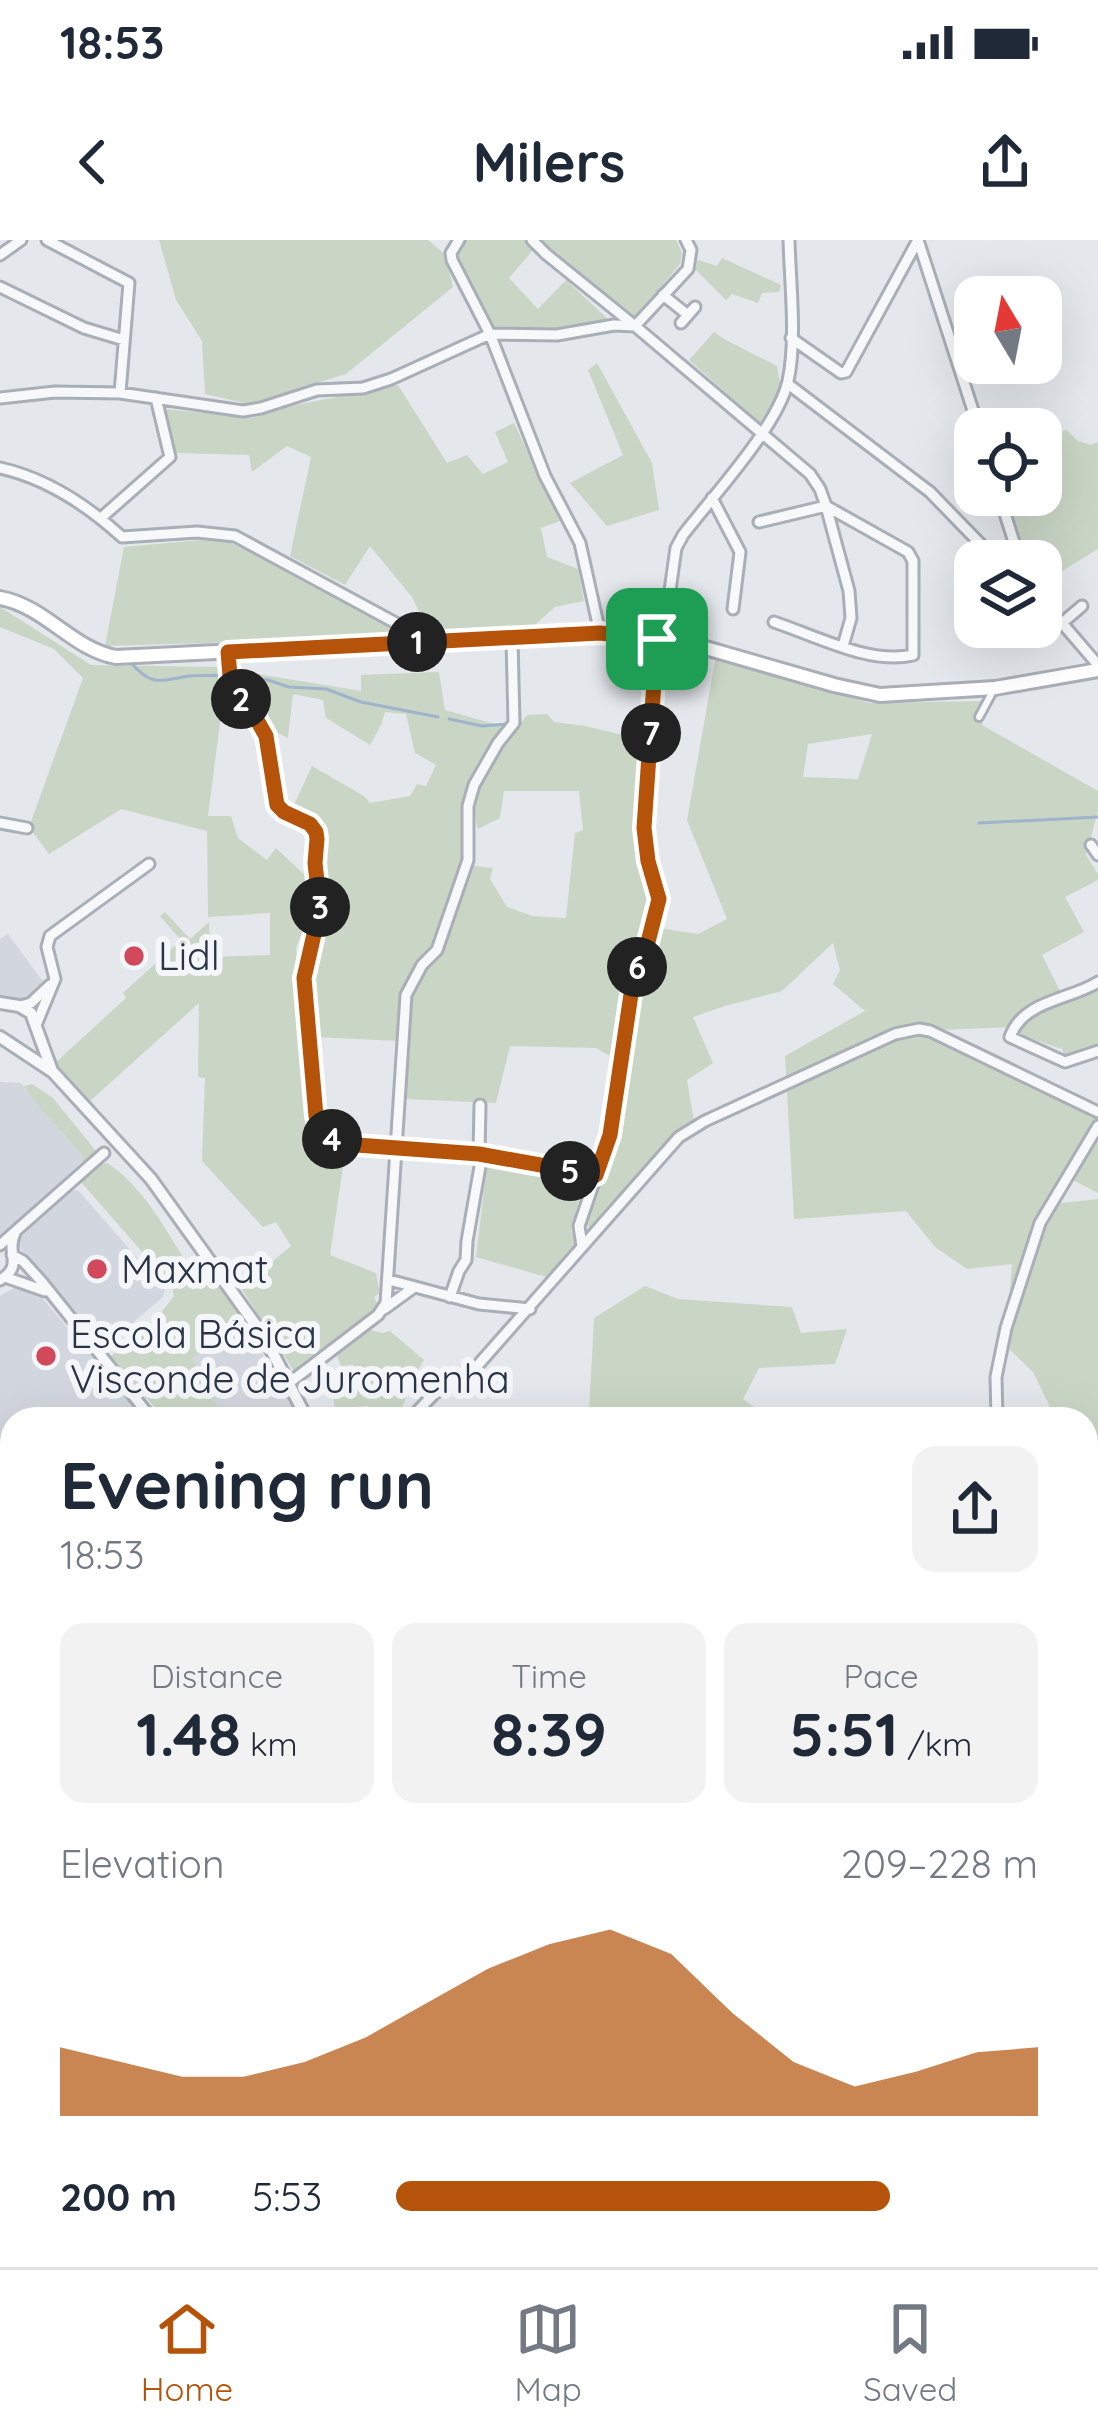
<!DOCTYPE html>
<meta charset="utf-8">
<style>
:root{--surface:#fff;--page:#f2f2f3;--text:#1f2937;--muted:#747a83;--line:#e0e1e3;--accent:#b45309}
body{margin:0;font-family:Quicksand,sans-serif;background:var(--page);color:var(--text);height:100vh;display:flex;flex-direction:column;font-size:45px;white-space:nowrap}
*{box-sizing:border-box;margin:0}
p{font-size:39px;color:var(--muted)}
.icon{flex:none;width:66px;height:66px;fill:none;stroke:currentColor;stroke-width:2;stroke-linecap:round;stroke-linejoin:round}
.map{position:relative;flex:1;overflow:hidden}
.drawer{position:absolute;left:0px;top:1167px;width:1098px;height:861px;display:flex;flex-direction:column;background:var(--surface);border-radius:36px 36px 0 0;box-shadow:0 12px 48px #0002}
.drawer>*{flex:none}
.needle{width:78px;rotate:350deg}
.fabs{position:absolute;left:954px;top:36px;display:grid;gap:24px}
.fabs a{display:grid;place-items:center;width:108px;height:108px;border-radius:24px;background:var(--surface);box-shadow:0 12px 48px #0002;font-size:60px}
.pin{position:absolute;display:grid;place-items:center;width:102px;height:102px;color:#fff;margin:-51px;border-radius:24px;box-shadow:0 6px 18px #0006}
.km{position:absolute;width:60px;height:60px;margin:-30px;border-radius:50%;background:#222;color:#fff;font-size:33px;line-height:60px;text-align:center}
.round{display:grid;place-items:center;flex:none;width:126px;height:126px;border-radius:24px;background:var(--page)}
.head{display:flex;align-items:center;justify-content:space-between;height:204px;padding:0 60px}
h1{font-size:66px;font-weight:700;line-height:90px}
.stats{display:grid;grid-template-columns:repeat(3,1fr);gap:18px;height:204px;padding:12px 60px}
.stats div{display:grid;align-content:center;border-radius:24px;background:var(--page);text-align:center}
.stats b{font-size:60px;font-weight:700}
.stats small{font-size:33px;font-weight:400}
.stats p{font-size:33px}
.chart{height:336px;padding:24px 60px}
.chart p{display:flex;justify-content:space-between}
.chart svg{width:100%;height:216px;margin-top:12px;fill:var(--accent);opacity:.7}
ul{padding:0 60px;list-style:none;font-size:39px}
li{display:grid;grid-template-columns:192px 144px 1fr;align-items:center;height:90px}
li i{height:30px;border-radius:15px;background:var(--accent)}
.status{display:flex;justify-content:space-between;align-items:center;height:84px;padding:0 60px;background:var(--surface);direction:ltr}
.status svg{height:33px;fill:currentColor}
header{display:flex;justify-content:space-between;align-items:center;height:156px;padding:0 60px;background:var(--surface);font-size:54px;font-weight:700}
.menu{display:flex;justify-content:space-around;align-items:center;height:168px;border-top:3px solid var(--line);background:var(--surface);font-size:33px;color:var(--muted)}
.menu a{display:grid;justify-items:center;gap:6px}
.menu .current{color:var(--accent)}
.map>svg:first-child{display:block}
.built{fill:#d2d6de}
.green{fill:#c9d6c5;fill-rule:evenodd}
.lines{fill:none;stroke-linecap:round;stroke-linejoin:round}
.stream{stroke:#9fb4cc;stroke-width:3}
.pedestrian-casing{stroke:#a9aeb7;stroke-width:12}
.minor-casing{stroke:#a9aeb7;stroke-width:15}
.tertiary-casing{stroke:#a9aeb7;stroke-width:16}
.secondary-casing{stroke:#a9aeb7;stroke-width:18}
.pedestrian{stroke:#f7f8fa;stroke-width:6}
.minor{stroke:#f7f8fa;stroke-width:9}
.tertiary{stroke:#f7f8fa;stroke-width:10}
.secondary{stroke:#fff;stroke-width:12}
.route-casing{stroke:#fff;stroke-width:24}
.route{stroke:#b45309;stroke-width:15}
.poi-dot{fill:#d1495b;stroke:#f4f6f9;stroke-width:4.5}
.labels{text-anchor:middle;stroke-width:12;stroke-linejoin:round;paint-order:stroke}
.poi-label{font-size:39px;fill:#2b3445;stroke:#f4f6f9;text-anchor:start}
</style>
<div class="status"><b>18:53</b><svg viewBox="0 0 49 12"><path d="M0 12V9h3v3zM5 12V6h3v6zM10 12V3h3v9zM15 12V0h3v12zM26 1h20v11H26zM47 4h2v5h-2z"/></svg></div>
<header><svg class="icon" aria-label="back" viewBox="0 0 24 24"><path d="M15 5l-7 7 7 7"/></svg>Milers<svg class="icon" aria-label="share" viewBox="0 0 24 24"><path d="M12 15V3M7 8l5-5 5 5M5 13v7h14v-7"/></svg></header>
<div class="map">
<svg width="1098" height="2027" viewBox="0 0 1098 2027">
<rect width="100%" height="100%" fill="#e4e7ec"/>
<path class="built" d="M8,694L44,743L29,757L9,760L0,755V699Z
M0,842L21,843L69,901L82,912L84,920L0,997Z
M78,950L165,1050L163,1057L107,1105L94,1099L15,1002L72,951Z
M24,1047L38,1053L145,1179H12V1268L0,1287V1056L14,1048Z
M250,1087L262,1104L264,1124L270,1123L301,1179H224L192,1118Z"/>
<path class="green" d="M159,0H428L447,16L453,47L346,134L249,164L205,154L202,101L176,60Z
M465,0H524L533,10L509,38L538,69L566,40L611,82L558,90L490,88L457,14Z
M539,0H676L682,13L680,24L633,82Z
M722,18L781,45L779,52L762,53L758,63L732,54L726,60L695,29L698,20L717,26Z
M714,92L724,99L777,126L781,148L761,184L689,120Z
M597,123L652,223L659,270L607,286L570,243L623,215L588,130Z
M398,145L447,223L467,215L483,234L508,222L495,192L514,183L560,281L541,288L547,317L578,329L584,361L555,367L528,391L430,394L412,357L370,306L345,345L290,316L311,217L287,206L252,232L249,215L177,213L164,169L252,178L296,165Z
M1067,190L1078,201L1091,205L1098,202V309L1041,344V321H1027L1004,256L1041,255V222L1045,220L1051,192Z
M200,300L227,301L286,330L389,387L400,397L105,406L124,307Z
M0,367L91,425L219,427L224,452L208,576H231L238,598L267,620L276,608L310,640L313,646L307,679L296,708L312,891L326,904L345,913L330,1015L376,1033L380,1053L374,1057L379,1068L295,1133L241,1048L291,1006L276,982L263,987L202,921L205,838L198,837L199,763L90,861L55,823L126,758L123,753L181,700L160,676L165,672L190,699L209,682L210,717L270,715V673L208,677L207,591L121,569L49,614L29,587L83,438L54,409L0,387Z
M716,415L869,463L986,461L982,485L1098,551V571L1086,615L1098,634V640L1065,657L1084,692L1042,715L1064,759L1098,745V806L1072,817H1065L1062,809L1017,794L1019,789L1012,787L940,790L1098,870V953L1071,939L1061,963L1098,959V1205L1086,1203V1179H1056L1033,1132L1006,1106L1012,1024L967,1029L935,1007L906,971L794,979L785,816L865,771L833,744L840,730L833,703L782,751L725,766L693,777L713,823L687,840L694,881L677,891L590,990L585,980L616,894L642,732L659,688L698,694L727,679L687,580ZM872,494L858,539L803,537L808,504Z
M239,431L361,451V435L439,432L445,470L505,487L468,544L462,568L466,602L459,629L432,703L402,747L399,801L314,797L311,735L327,663L323,635L327,605L321,592L312,582L292,569L312,526L364,556L370,563L410,556L417,544L426,546L436,525L415,513L406,474L385,472L381,485L370,505L326,478L323,460L293,454L288,498L276,492L237,447Z
M647,467L636,595L648,667L615,819L596,808L510,806L496,863L405,859L413,753L428,726L443,711L474,626L493,628L490,639L507,667L532,676L566,678L575,593L583,590L579,551H504L500,578L478,589C465,548 504,506 527,475L547,474L554,482L585,486L628,496Z
M32,844L53,858L96,911L95,916L48,958L45,955L82,924L83,916L35,862L24,846Z
M107,923C145,947 169,996 193,1033L200,1025L206,1027L250,1087L192,1118L224,1179H160L157,1170L111,1116L157,1078L174,1056L172,1046L81,942L102,924Z
M487,924L585,938L571,991L577,1004L550,1038L476,1017Z
M645,1046L678,1059L792,1067L801,1093L847,1089L835,1124L759,1128L743,1159L771,1179H569V1176L589,1172L594,1078Z
M371,1090L382,1093L390,1091L424,1120L413,1139L399,1176L371,1179L368,1166L335,1168L331,1147L370,1144L353,1125L341,1126L337,1115L365,1091Z
M1086,1295H1098V1444L1086,1443Z
M12,1311V1447L0,1433V1320Z
M102,2016H361L359,2018L367,2027H113Z"/>
<g class="lines">
<path class="stream" d="M132,424C154,448 161,440 189,436C200,435 211,436 222,435
M234,436L268,440L289,447L326,449L361,462L438,477
M449,479L482,486L507,484
M979,583L1098,577"/>
<defs>
<path id="pedestrian" d="M979,477L993,451"/>
<path id="minor" d="M47,0L129,43L120,153
M459,0L451,13L452,20L490,94L545,236L580,303L600,393
M532,0L546,14L635,86L810,234L820,249L826,266L908,312L913,321V415C870,425 816,396 774,382
M918,0L979,189
M0,15L21,0
M0,47L84,88L124,100
M663,55L688,75
M681,83L695,67
M791,98L841,133L846,132L918,0
M788,144L930,252L997,321
M0,158L55,152L120,153L243,171L261,168L317,150L363,148L391,139L490,94L557,95L614,85L635,86L688,29L691,10L686,0
M0,228C45,238 88,266 122,297L197,292L235,296L405,388L425,401
M999,255L1020,321
M712,258L740,312L733,369
M101,278L170,217L156,158
M759,282L826,266L849,351L851,378L843,406
M1041,364L1062,383L1098,425
M1062,383L1082,366
M663,400L676,308L683,295C713,256 778,186 788,141C797,101 790,42 789,0
M228,412L231,448L253,473L266,496L277,565L283,572L310,584L317,595L315,631L320,660L306,726L305,745L316,876L323,892L343,903L479,915L596,935
M0,583L27,588
M1091,605L1098,615
M1098,742C1070,760 1023,760 1010,797L1065,822L1098,811
M20,766L31,763L50,745
M36,785L55,739L47,707L50,696L149,624
M479,915L480,865
M0,1005L104,913
M582,1006L579,986L610,895L633,741L659,666V653L648,621L644,588L657,399
M12,1015L23,1021L42,1042L152,1179
M5,1037L45,1051
M0,1040C25,1025 5,1014 15,993
M389,1040L479,1064L530,1069
M450,1057L459,1031L466,1020L467,1001L482,915
M384,1069L413,1048
M289,1143L378,1075L386,1063L406,755L422,725L437,710L468,620V566L474,545L498,503L514,483L512,399
M410,1179L434,1154L478,1125L679,897L705,881L895,794L919,789L930,791L1098,872
M997,1179L996,1137L1006,1088L1040,983L1098,886
M1086,1252H1098
M0,1315L12,1307
M0,1441L9,1454L7,1464L0,1471
M1086,1443H1098
M1086,1523L1098,1521
M0,1595L12,1602
M0,1633L9,1642L8,1648L0,1656
M1086,1642L1098,1646
M7,1660L12,1665
M0,1679L12,1692
M1086,1695L1098,1689
M0,1711L12,1723
M1086,1796L1098,1805
M0,1839L12,1828
M1086,1874L1098,1841
M1086,1942L1098,1954
M0,1991L12,1978
M5,1998L12,1991
M65,2016L77,2027
M667,2016L669,2027
M760,2016L762,2027
M843,2016L855,2027
M1068,2016L1082,2021L1098,2020
M1082,2022L1098,2003
M390,2027L397,2016
M529,2027L532,2016
M805,2027L814,2016"/>
<path id="tertiary" d="M0,763L19,766L31,773L51,828
M0,797L53,832L151,939L265,1098L307,1179
M0,1934L12,1948
M88,2016L104,2027
M589,2016L592,2027"/>
<path id="secondary" d="M0,358C45,366 72,409 116,417L600,393L642,396L702,407L834,445L880,455L995,448L1098,430"/>
</defs>
<use href="#pedestrian" class="pedestrian-casing"/>
<use href="#minor" class="minor-casing"/>
<use href="#tertiary" class="tertiary-casing"/>
<use href="#secondary" class="secondary-casing"/>
<use href="#pedestrian" class="pedestrian"/>
<use href="#minor" class="minor"/>
<use href="#tertiary" class="tertiary"/>
<use href="#secondary" class="secondary"/>
</g>
<g class="lines">
<defs>
<path id="route" d="M600,393L657,399L644,588L648,621L659,659L648,702L633,741L610,895L596,935L479,914L343,904C328,899 319,891 316,876L304,738L320,668L315,623L317,599L316,592L310,584L284,572L277,565L266,496L253,473L231,448L228,412Z"/>
</defs>
<use href="#route" class="route-casing"/>
<use href="#route" class="route"/>
</g>
<g class="poi-dot">
<circle cx="134" cy="716" r="12"/>
<circle cx="97" cy="1029" r="12"/>
<circle cx="46" cy="1116" r="12"/>
</g>
<g class="labels">
<g class="poi-label">
<text x="158" y="730">Lidl</text>
<text x="121" y="1043">Maxmat</text>
<text x="70" y="1108">Escola Básica<tspan x="70" dy="45">Visconde de Juromenha</tspan></text>
</g>
</g>
</svg>
<div class="fabs">
<a><svg class="needle" viewBox="-14 -14 28 28"><path d="M0-13l5 13h-10z" fill="#e53935"/><path d="M0 13l5-13h-10z" fill="#747a83"/></svg></a>
<a><svg class="icon" aria-label="locate" viewBox="0 0 24 24"><circle cx="12" cy="12" r="6"/><path d="M12 2v4M12 18v4M2 12h4M18 12h4"/></svg></a>
<a><svg class="icon" aria-label="layers" viewBox="0 0 24 24"><path d="M12 4l9 5-9 5-9-5zM3 14l9 5 9-5"/></svg></a>
</div>
<div class="pin" style="left:657px;top:399px;background:#1e9e55"><svg class="icon" aria-label="arrive" viewBox="0 0 24 24"><path d="M6 21V4h12l-3 4 3 4H6"/></svg></div>
<b class="km" style="left:417px;top:402px">1</b>
<b class="km" style="left:241px;top:459px">2</b>
<b class="km" style="left:320px;top:667px">3</b>
<b class="km" style="left:332px;top:899px">4</b>
<b class="km" style="left:570px;top:931px">5</b>
<b class="km" style="left:637px;top:727px">6</b>
<b class="km" style="left:651px;top:493px">7</b>
<section class="drawer">
<div class="head"><div><h1>Evening run</h1><p>18:53</p></div><a class="round"><svg class="icon" aria-label="share" viewBox="0 0 24 24"><path d="M12 15V3M7 8l5-5 5 5M5 13v7h14v-7"/></svg></a></div>
<div class="stats">
<div><p>Distance</p><b>1.48<small> km</small></b></div>
<div><p>Time</p><b>8:39</b></div>
<div><p>Pace</p><b>5:51<small> /km</small></b></div>
</div>
<div class="chart"><p><span>Elevation</span>209–228 m</p>
<svg viewBox="0 0 160 44" preserveAspectRatio="none"><path d="M0 44V30L10 33L20 36L30 36L40 33L50 28L60 21L70 14L80 9L90 6L100 11L110 23L120 33L130 38L140 35L150 31L160 30V44z"/></svg>
</div>
<ul>
<li><b>200 m</b>5:53<i style="width:77%"></i></li>
</ul>
</section>
</div>
<nav class="menu">
<a class="current"><svg class="icon" aria-label="home" viewBox="0 0 24 24"><path d="M3 11l9-7 9 7M6 9v11h12V9"/></svg>Home</a>
<a><svg class="icon" aria-label="map" viewBox="0 0 24 24"><path d="M3 6l6-2 6 2 6-2v14l-6 2-6-2-6 2zM9 4v14M15 6v14"/></svg>Map</a>
<a><svg class="icon" aria-label="saved" viewBox="0 0 24 24"><path d="M7 4h10v16l-5-4-5 4z"/></svg>Saved</a>
</nav>
